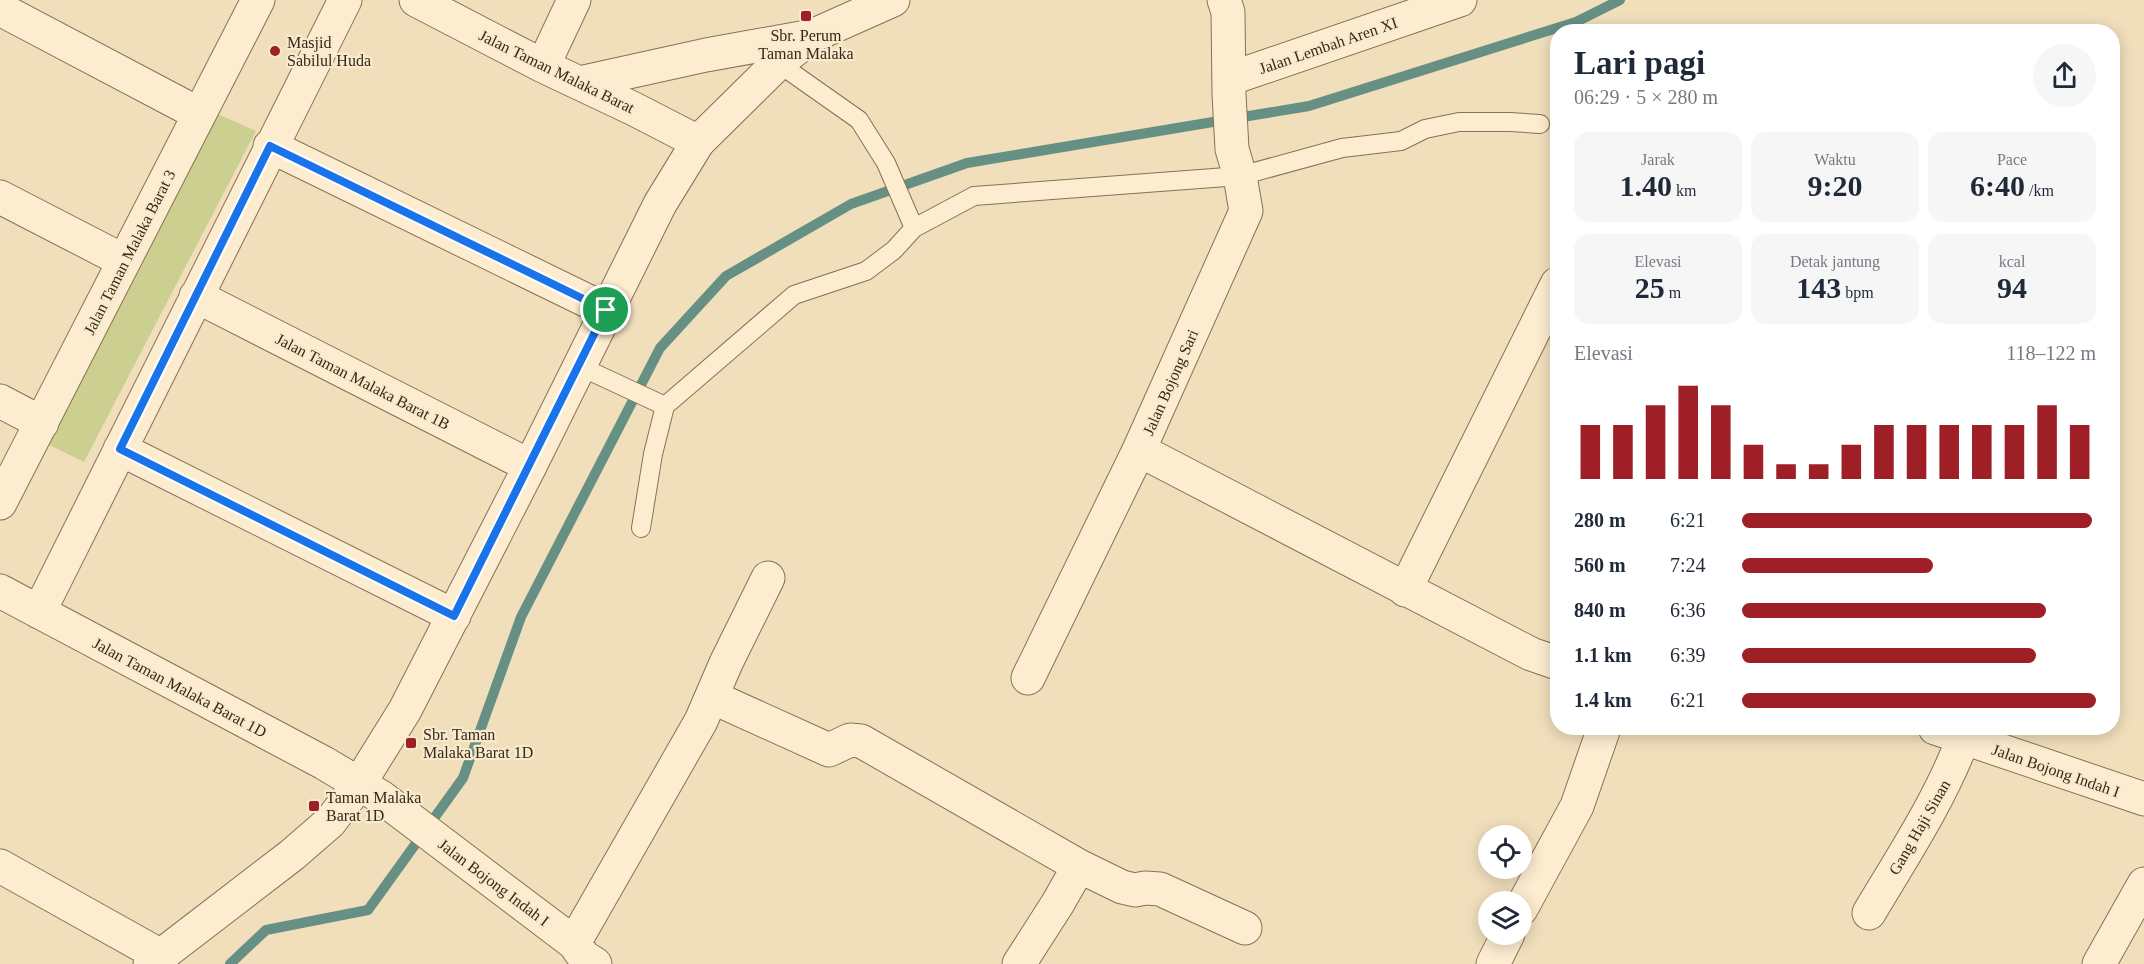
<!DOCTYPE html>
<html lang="id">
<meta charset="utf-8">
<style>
:root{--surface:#fff;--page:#f6f6f7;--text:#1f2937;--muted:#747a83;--accent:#9e1f26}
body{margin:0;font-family:"Times New Roman",serif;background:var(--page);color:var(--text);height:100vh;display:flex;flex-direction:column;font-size:22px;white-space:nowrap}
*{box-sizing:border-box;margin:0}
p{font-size:20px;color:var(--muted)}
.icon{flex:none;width:33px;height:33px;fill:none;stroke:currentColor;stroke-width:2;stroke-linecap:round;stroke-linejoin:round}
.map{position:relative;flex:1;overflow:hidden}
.sheet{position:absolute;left:1550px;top:24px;width:570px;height:711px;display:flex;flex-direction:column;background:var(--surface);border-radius:24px;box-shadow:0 3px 15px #0003}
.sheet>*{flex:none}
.controls{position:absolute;left:1478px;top:825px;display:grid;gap:12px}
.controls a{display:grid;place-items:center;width:54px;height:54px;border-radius:50%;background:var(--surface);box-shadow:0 3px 15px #0003;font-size:30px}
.pin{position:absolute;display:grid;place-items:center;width:51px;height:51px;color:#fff;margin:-26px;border:3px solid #fff;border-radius:50%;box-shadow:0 2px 6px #0007}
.round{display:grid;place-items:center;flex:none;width:63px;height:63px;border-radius:32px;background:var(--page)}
.overview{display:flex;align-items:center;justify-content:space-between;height:102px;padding:0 24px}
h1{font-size:33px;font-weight:700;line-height:45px}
.stats{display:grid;grid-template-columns:repeat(3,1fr);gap:9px;height:102px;padding:6px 24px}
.stats div{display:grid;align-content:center;border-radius:15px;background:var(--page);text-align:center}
.stats b{font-size:30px;font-weight:700}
.stats small{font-size:16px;font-weight:400}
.stats p{font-size:16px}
.chart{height:168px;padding:12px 24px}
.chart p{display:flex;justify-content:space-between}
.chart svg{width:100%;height:108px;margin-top:6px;stroke:var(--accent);stroke-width:6}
ul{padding:0 24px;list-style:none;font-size:20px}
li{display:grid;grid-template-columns:96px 72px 1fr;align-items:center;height:45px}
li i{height:15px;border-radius:8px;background:var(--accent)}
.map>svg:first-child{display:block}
.green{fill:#cbd090}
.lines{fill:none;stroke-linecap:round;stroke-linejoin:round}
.stream{stroke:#679084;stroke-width:10}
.service-casing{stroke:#8a6f54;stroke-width:20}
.minor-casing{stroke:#8a6f54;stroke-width:35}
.tertiary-casing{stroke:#8a6f54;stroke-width:35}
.service{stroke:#fcedd0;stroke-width:18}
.minor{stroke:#fcedd0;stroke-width:33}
.tertiary{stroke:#fcedd0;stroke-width:33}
.route-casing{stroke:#fff;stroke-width:12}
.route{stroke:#1a73e8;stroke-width:8}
.poi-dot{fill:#9e1f26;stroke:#f8eacc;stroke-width:2}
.labels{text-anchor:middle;stroke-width:4.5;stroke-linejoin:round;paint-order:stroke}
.poi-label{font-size:16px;fill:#38281a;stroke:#f8eacc;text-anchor:start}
.street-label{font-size:16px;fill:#38281a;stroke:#f8eacc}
</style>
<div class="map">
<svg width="2144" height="964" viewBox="0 0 2144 964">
<rect width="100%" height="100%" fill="#f1dfbc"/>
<path class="green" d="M211,111L256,131L84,462L35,438Z"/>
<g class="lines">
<path class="stream" d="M230,964L266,930L368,910L463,778L521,617L660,348L726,276L851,204L967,163L1309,106L1576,22L1620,0"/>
<defs>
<path id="service" d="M778,63L859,120L886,163L914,228
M579,366L665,406
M641,528L653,454L665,406L794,295L866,271L894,250L914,228L974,196L1240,176L1342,148L1401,141L1425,129L1459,122H1510L1540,124"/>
<path id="minor" d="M416,0L543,66L634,109L698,142
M0,9L199,114
M543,66L574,0
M1229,79L1460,0
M579,83L706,55L812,36
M270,146L606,310
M0,197L124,261
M196,296L530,466
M0,401L42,423
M120,449L454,616
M1139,450L1531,654L1557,663
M0,503L258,0
M1405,590L1557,284
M0,591L324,763L381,797L574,943L584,957L595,964
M39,612L345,0
M1028,678L1139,450L1246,211L1240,176L1232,149L1229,94L1228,12L1224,0
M712,697L829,750L850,740L861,741L1079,866L1122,887L1135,890L1145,888L1160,889L1245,928
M1935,728L2144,799
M0,866L161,956
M1521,909L1577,806L1604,728
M1869,913C1903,856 1940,800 1963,739
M574,943L701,721L726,663L768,578
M1019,964L1058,903L1079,866
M1493,964L1508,934
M2099,964L2144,884"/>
<path id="tertiary" d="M150,964L292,855L330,822L359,784L405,710L530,466L660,204L698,142L778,63L812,36L893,0"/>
</defs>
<use href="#service" class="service-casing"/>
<use href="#minor" class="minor-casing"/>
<use href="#tertiary" class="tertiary-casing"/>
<use href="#service" class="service"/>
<use href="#minor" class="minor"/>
<use href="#tertiary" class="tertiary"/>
</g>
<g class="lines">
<defs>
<path id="route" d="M270,146L606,310L454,616L120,449Z"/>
</defs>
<use href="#route" class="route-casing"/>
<use href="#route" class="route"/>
</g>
<g class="poi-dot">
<rect x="800" y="10" width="12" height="12" rx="3"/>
<circle cx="275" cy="51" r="6"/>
<rect x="405" y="737" width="12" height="12" rx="3"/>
<rect x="308" y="800" width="12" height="12" rx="3"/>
</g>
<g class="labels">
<g class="poi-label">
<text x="806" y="41" text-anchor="middle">Sbr. Perum<tspan x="806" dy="18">Taman Malaka</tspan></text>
<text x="287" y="48">Masjid<tspan x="287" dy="18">Sabilul Huda</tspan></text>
<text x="423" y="740">Sbr. Taman<tspan x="423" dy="18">Malaka Barat 1D</tspan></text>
<text x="326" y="803">Taman Malaka<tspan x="326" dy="18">Barat 1D</tspan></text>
</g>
<g class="street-label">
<text transform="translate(1328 45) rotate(-19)" y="6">Jalan Lembah Aren XI</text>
<text transform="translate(557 71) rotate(26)" y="6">Jalan Taman Malaka Barat</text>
<text transform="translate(129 252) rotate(-63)" y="6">Jalan Taman Malaka Barat 3</text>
<text transform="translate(363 381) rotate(27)" y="6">Jalan Taman Malaka Barat 1B</text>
<text transform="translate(1170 382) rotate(-66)" y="6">Jalan Bojong Sari</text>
<text transform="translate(180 687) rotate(28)" y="6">Jalan Taman Malaka Barat 1D</text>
<text transform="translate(2056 770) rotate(19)" y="6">Jalan Bojong Indah I</text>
<text transform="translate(1919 827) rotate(-60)" y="6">Gang Haji Sinan</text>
<text transform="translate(494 882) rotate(37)" y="6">Jalan Bojong Indah I</text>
</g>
</g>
</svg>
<div class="controls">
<a><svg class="icon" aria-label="locate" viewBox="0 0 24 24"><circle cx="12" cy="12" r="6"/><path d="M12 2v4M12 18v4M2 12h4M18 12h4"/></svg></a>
<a><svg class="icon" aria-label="layers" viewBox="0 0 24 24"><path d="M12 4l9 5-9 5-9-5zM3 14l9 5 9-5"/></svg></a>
</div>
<div class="pin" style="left:606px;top:310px;background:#1e9e55"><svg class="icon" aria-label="arrive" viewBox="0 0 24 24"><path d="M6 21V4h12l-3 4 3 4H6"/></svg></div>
<section class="sheet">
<div class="overview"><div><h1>Lari pagi</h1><p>06:29 · 5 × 280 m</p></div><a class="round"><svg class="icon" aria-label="share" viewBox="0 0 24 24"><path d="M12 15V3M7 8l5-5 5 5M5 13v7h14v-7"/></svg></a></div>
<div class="stats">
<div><p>Jarak</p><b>1.40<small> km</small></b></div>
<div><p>Waktu</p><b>9:20</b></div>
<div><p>Pace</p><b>6:40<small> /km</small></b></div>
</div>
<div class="stats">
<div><p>Elevasi</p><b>25<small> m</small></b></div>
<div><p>Detak jantung</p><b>143<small> bpm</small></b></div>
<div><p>kcal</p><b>94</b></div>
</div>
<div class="chart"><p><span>Elevasi</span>118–122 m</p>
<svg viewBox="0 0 160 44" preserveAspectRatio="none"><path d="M5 44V22M15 44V22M25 44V14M35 44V6M45 44V14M55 44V30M65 44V38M75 44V38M85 44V30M95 44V22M105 44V22M115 44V22M125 44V22M135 44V22M145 44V14M155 44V22"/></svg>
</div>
<ul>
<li><b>280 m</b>6:21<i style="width:99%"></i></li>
<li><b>560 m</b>7:24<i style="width:54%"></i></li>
<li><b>840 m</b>6:36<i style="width:86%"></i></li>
<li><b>1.1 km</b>6:39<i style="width:83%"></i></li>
<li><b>1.4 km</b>6:21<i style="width:100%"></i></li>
</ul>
</section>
</div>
